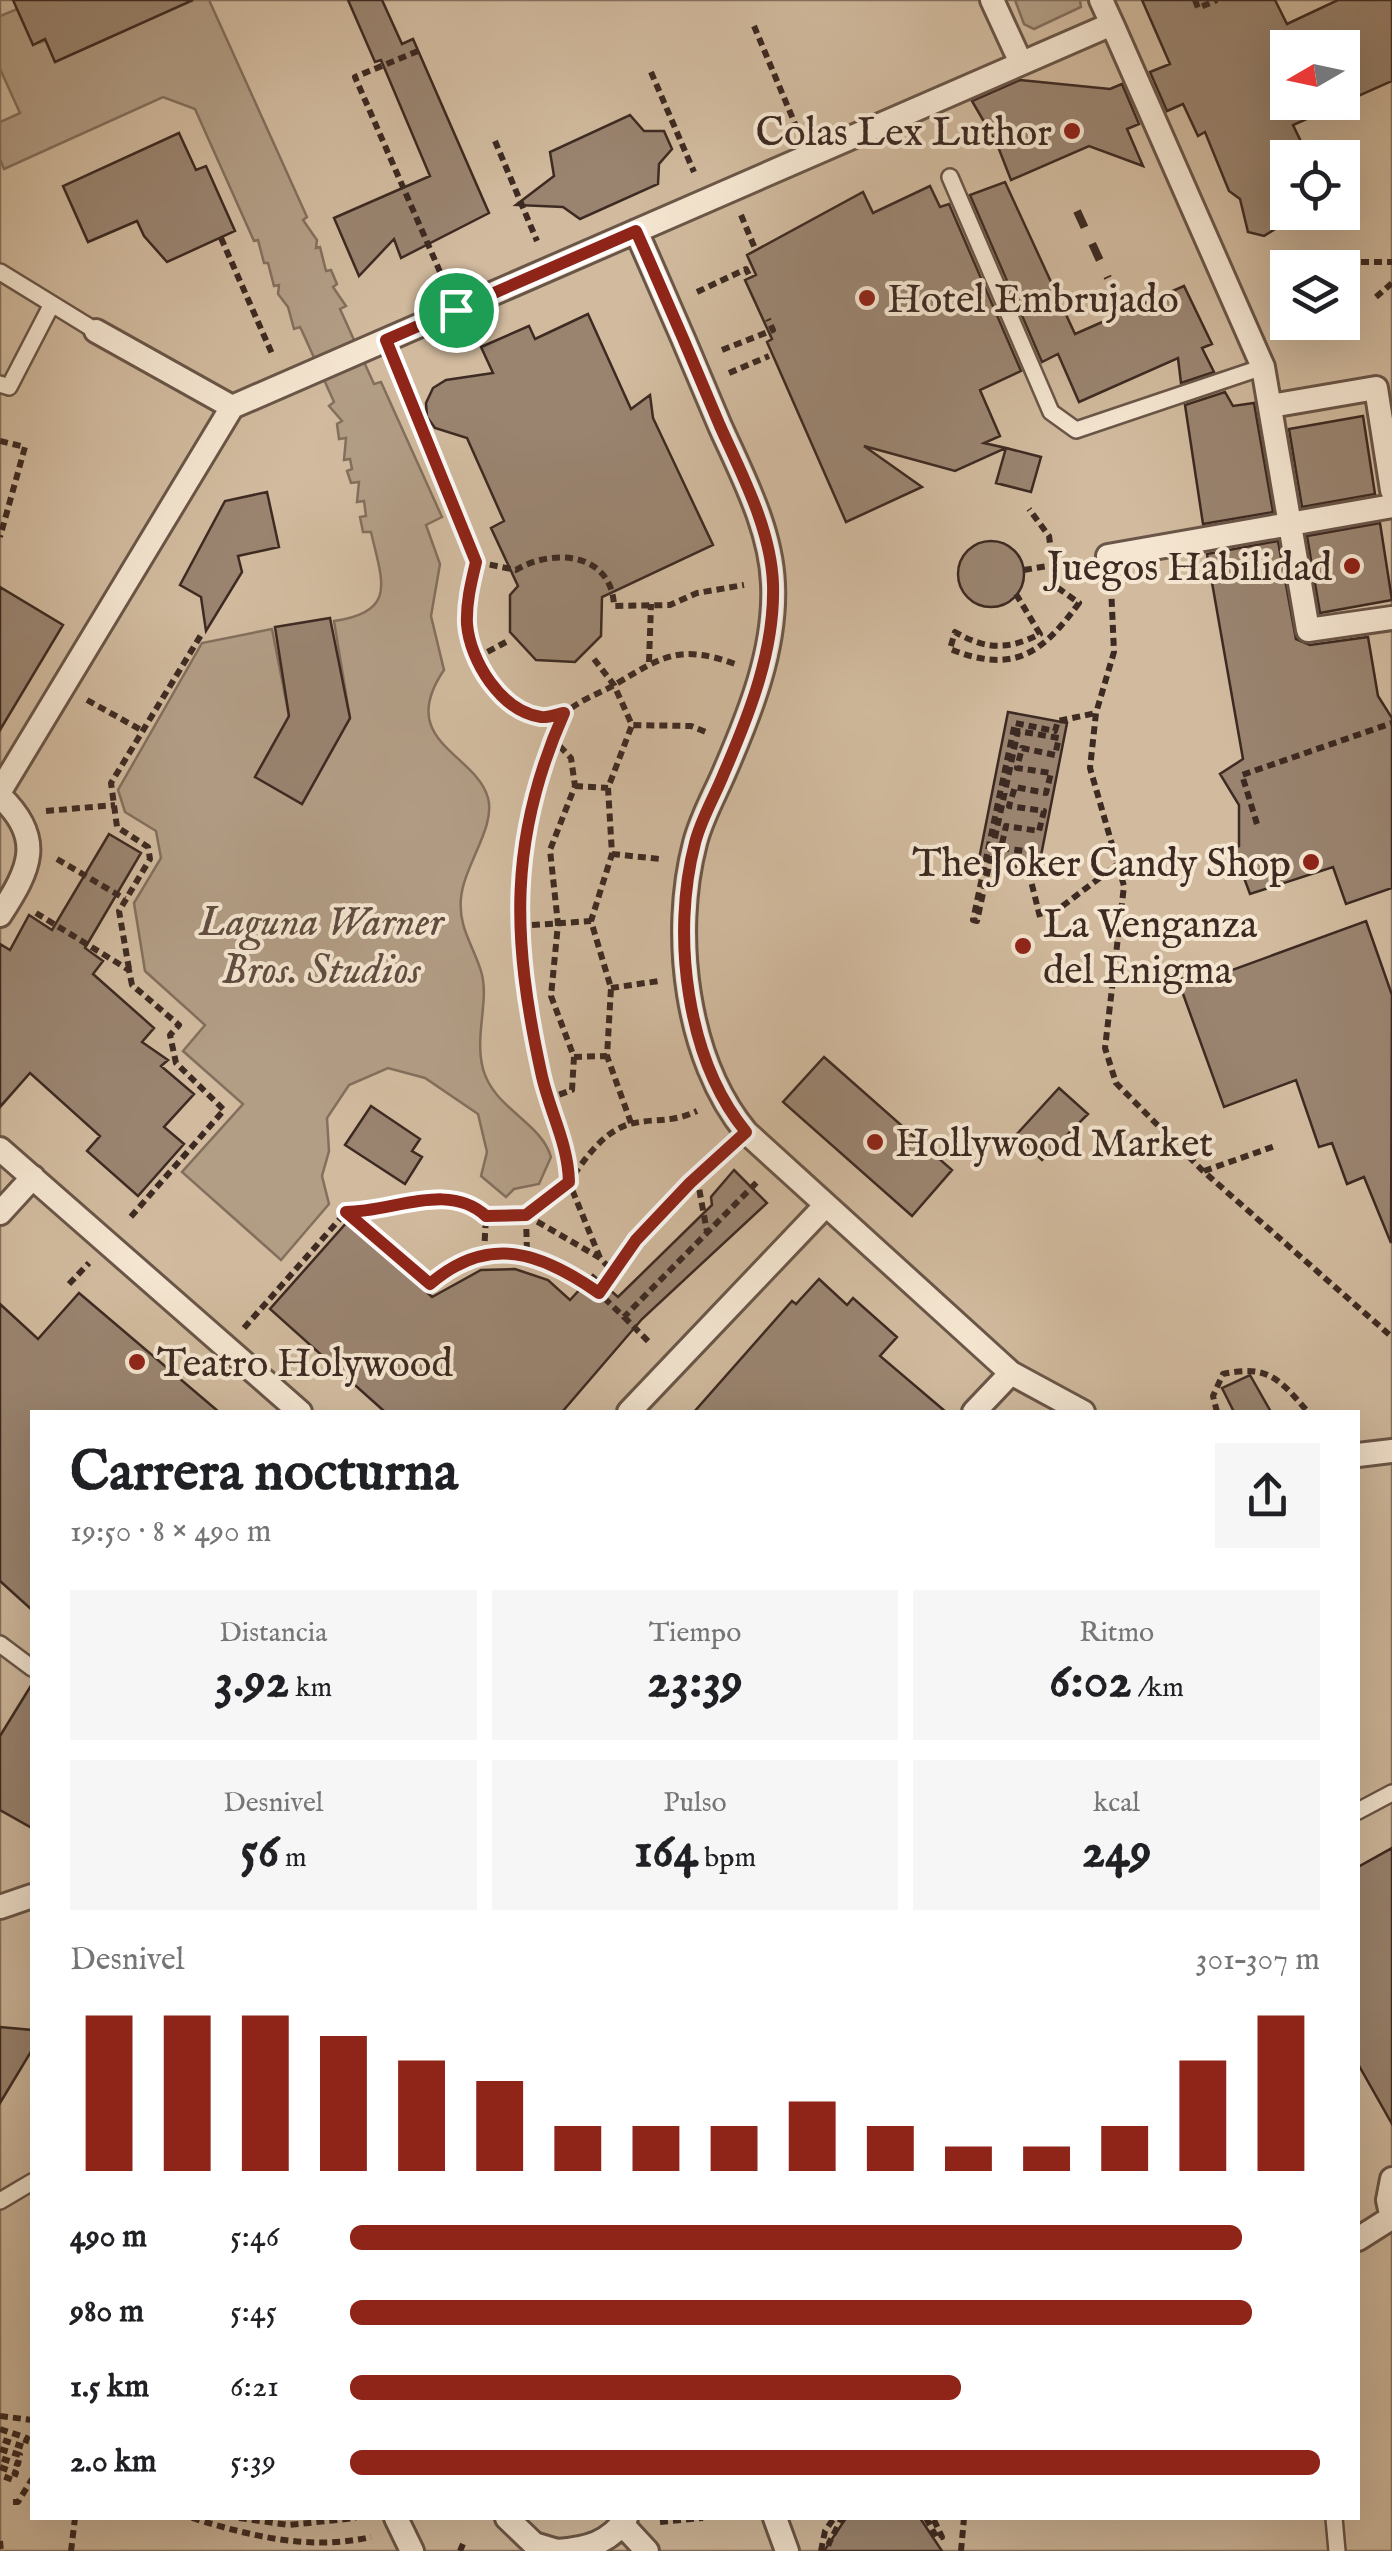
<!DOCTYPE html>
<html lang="es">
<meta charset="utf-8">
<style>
:root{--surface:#fff;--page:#f6f6f6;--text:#202124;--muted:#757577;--accent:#8f2418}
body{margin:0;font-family:"IM FELL English",serif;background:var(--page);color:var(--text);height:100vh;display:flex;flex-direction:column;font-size:38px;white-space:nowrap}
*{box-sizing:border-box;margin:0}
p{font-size:32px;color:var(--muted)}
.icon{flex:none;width:55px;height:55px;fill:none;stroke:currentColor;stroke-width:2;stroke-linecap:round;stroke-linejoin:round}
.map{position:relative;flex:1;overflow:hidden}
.panel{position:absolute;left:30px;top:1410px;width:1330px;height:1110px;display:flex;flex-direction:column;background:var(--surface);border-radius:0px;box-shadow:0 10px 40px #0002}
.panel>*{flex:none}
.needle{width:65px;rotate:261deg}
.tools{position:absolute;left:1270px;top:30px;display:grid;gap:20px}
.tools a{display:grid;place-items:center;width:90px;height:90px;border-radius:0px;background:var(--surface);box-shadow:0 10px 40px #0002;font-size:50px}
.pin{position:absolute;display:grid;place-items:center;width:85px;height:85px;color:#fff;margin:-42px;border:5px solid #fff;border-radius:50%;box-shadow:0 2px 10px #0007}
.round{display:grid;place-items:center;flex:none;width:105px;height:105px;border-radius:0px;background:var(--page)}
.headline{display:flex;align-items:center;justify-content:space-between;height:170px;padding:0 40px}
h1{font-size:55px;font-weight:700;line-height:75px}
.stats{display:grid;grid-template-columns:repeat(3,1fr);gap:15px;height:170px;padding:10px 40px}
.stats div{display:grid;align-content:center;border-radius:0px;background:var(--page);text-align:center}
.stats b{font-size:50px;font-weight:700}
.stats small{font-size:28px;font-weight:400}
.stats p{font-size:28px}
.chart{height:280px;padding:20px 40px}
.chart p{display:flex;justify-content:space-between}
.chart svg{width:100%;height:180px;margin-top:10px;stroke:var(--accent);stroke-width:6}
ul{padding:0 40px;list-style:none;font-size:32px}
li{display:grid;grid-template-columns:160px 120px 1fr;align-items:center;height:75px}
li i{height:25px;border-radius:12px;background:var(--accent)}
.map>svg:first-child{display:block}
.green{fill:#d1ba9e;stroke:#877260;stroke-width:2.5;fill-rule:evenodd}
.water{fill:#b29d85;stroke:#836f5d;stroke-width:2.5}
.building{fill:#9a8470;stroke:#3d2a22;stroke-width:2.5;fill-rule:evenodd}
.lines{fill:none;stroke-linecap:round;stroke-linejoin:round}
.service-casing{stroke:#6a5648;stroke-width:20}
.pedestrian-casing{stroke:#6a5648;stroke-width:28}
.path{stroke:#3d2a22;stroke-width:6;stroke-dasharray:8 5;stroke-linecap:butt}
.service{stroke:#f5e6d1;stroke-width:15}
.pedestrian{stroke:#f5e6d1;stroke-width:22}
.rail{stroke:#3d2a22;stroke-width:8;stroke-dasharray:18 18;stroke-linecap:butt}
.route-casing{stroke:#fff;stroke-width:20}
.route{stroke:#8f2418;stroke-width:12}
.poi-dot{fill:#8f2418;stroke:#f5e6d1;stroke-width:4}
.labels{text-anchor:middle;stroke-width:8;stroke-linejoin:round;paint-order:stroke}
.poi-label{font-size:40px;fill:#3d2a22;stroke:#f5e6d1;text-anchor:start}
.water-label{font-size:42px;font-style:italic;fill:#604c40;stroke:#f5e6d1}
</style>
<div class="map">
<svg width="1392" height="2551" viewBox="0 0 1392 2551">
<rect width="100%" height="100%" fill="#efd8b8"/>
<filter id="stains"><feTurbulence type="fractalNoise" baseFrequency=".002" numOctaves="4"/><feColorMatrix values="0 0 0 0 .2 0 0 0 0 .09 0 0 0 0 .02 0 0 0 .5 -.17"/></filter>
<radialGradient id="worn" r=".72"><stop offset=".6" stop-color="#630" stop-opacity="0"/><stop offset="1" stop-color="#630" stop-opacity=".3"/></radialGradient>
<path class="green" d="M0,0H1392V2551H0ZM1288,48H1342V102H1288ZM1288,158H1342V212H1288ZM1288,268H1342V322H1288ZM32,1412H1358V2518H32Z"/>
<path class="water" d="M193,0H209L307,217L303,220L317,240L316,248L320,247L326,271L331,270L337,284L333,287L346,306L340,309L374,384L381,382L442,517L426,525L440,564L431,616L444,670C395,742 476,753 488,798C496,827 464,865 461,898C458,927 473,945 481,971C490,1000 474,1035 483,1069C494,1109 541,1122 551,1157L539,1184L514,1189L506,1197L481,1176L487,1152L478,1114L425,1078L388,1068L349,1085L327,1118L329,1151L322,1176L329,1204L281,1260L182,1172L243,1104L183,1051L205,1025L145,971L134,903L161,858L156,831L125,812L118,790L202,643L272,629L289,716L255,777L302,804L350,718L334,621C398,612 382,581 371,532H363L360,517L366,516L364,501L357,502L359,482L351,483L347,471L352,469L350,459L344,460L346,438L339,439L337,424L342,421L329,406L334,402L302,331L300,327L294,329L288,307L278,294L279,285L274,286L268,263H264L258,240L254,241L195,109L163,97L4,169L0,159V122L20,113L0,69V16L17,9L34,44Z
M1015,0H1080L1081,7L1034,29L1024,24Z"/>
<path class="building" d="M13,0H193L55,62L45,39L33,45Z
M348,0H382L402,44L413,39L489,213L401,258L394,239L359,276L334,218L430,176L381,60L375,62Z
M1142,0H1275L1287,24L1338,0H1392V81L1293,125L1309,158H1288V212H1325L1321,217H1294L1264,236L1248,232L1240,199L1229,191L1205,132L1198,136L1183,104L1167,111L1150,72L1170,64ZM1288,48H1342V102H1288Z
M1020,80L1110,89L1122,84L1139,124L1127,129L1143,166L1089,146L1011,180L997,144L972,101Z
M630,115L644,131H664L672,149L659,164L658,184L580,219L563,207L516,205L554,176L550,152Z
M179,133L196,170L206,166L235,231L167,262L144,236L137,221L88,242L63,186Z
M1005,182L1075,334L1184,286L1212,344L1202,348L1214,372L1181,383L1178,358L1079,402L1058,354L1042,362L970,195Z
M930,186L940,207L949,204L1021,371L980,390L1000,436L984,443L1006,448L955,471L864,446L922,487L846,522L767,342L772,339L745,280L756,275L747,255L863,192L873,213Z
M588,314L631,409L650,395L653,418L713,545L602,597L601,636L575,662L536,660L510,632V595L518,586L491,528L504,521L467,438L435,428L427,417L426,403L433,388L446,380L493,373L481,347L529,326L535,339Z
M1225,392L1233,406L1254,403L1273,512L1203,524L1185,405Z
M1363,416L1375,494L1302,507L1289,429Z
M1006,448L1041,457L1031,492L996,483Z
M267,492L279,547L238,556L242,572L206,631L201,597L180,585L225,501Z
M1380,523L1392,600L1320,613L1307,536Z
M1278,541L1296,639L1310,645L1368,637L1378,696L1392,718V888L1346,904L1333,867L1250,894L1233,848L1239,846V805L1220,774L1243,759L1207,554Z
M958 574a33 33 0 1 1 66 0a33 33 0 1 1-66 0Z
M0,587L63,625L0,730Z
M330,618L350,718L302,804L255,777L289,716L275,627Z
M1008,712L1067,723L1038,871L979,859Z
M109,834L141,853L85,948L103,961L93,974L154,1028L142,1042L168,1060L161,1066L194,1094L164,1127L184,1144L138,1196L87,1151L100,1136L30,1073L0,1107V944L10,950L29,915L52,930Z
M1366,921L1392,995L1391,1243L1364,1177L1347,1184L1332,1143L1319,1147L1296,1080L1224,1107L1178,980L1213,969L1216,976Z
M824,1057L952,1170L912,1216L783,1102Z
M1059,1088L1088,1114L1042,1160L1016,1135Z
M371,1106L420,1139L412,1151L422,1157L405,1184L345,1145Z
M734,1170L767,1203L642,1319L562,1412H385L270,1309L348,1221L432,1297L481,1270L515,1269L548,1280L570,1300L593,1275L618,1297L712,1205L711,1197Z
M819,1279L847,1305L853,1298L897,1337L880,1356L946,1412H694L792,1301L796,1304Z
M79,1293L219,1412H32V1610L0,1581V1304L38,1339Z
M1250,1375L1271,1412H1234L1222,1388Z
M32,1684V1828L0,1810V1736Z
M1392,1848V2124L1358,2064V1867Z
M0,2027L32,2030V2050L0,2103Z
M846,2518H920L942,2551H824Z"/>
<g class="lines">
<defs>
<path id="service" d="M950,177L1051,412L1076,430L1263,367
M0,272L96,331
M0,384L9,387L52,304
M0,1644L32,1668
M1358,1811L1392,1793
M0,2201L32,2182
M1334,2518L1337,2551"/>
<path id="pedestrian" d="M992,0L1021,63
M1112,24L1263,367L1308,630L1392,618
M636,231C665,296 693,361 720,426C742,475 771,529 773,584C776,649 750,713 724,773C714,796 701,819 695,843C671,934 686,1059 746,1132L1011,1373
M96,331L232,407
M1271,406L1376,388L1392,490
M1108,556L1392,506
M0,791L232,407L1112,24L1101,0
M0,796C45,839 30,869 0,915
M0,1149L300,1412
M0,1213L33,1177
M629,1412L825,1206
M974,1412L1011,1373L1083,1412
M1358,1455L1392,1451
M0,1907L32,1896
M1392,2179L1388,2200L1392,2219
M1358,2239L1391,2218
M396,2518L412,2551
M507,2518L534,2544L557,2551
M775,2518L787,2551
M622,2524L647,2551
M557,2551C586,2549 610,2543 626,2518"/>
</defs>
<use href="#service" class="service-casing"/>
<use href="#pedestrian" class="pedestrian-casing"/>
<path class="path" d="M1195,0L1198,8L1217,0
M754,26L798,131
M418,51L355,77L444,281
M651,72L694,172
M495,141L537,241
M741,215L756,251
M221,238L273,356
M1361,262H1392
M697,292L746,269L750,277
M1376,297L1392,283
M722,350L773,330L768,319
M397,369L477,562C471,583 466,603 467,624C470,662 501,711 541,717C548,718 558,714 565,713
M729,373L769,356
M0,441L25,447L0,537
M477,562L516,570C552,548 612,552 614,606L670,605L697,593L744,585
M1024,570L1053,565L1049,536L1029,509
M1111,586L1114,652L1096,713L1090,768L1124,886L1105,1048L1116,1083L1203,1171L1392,1337
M1016,594L1040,634C1008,650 986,650 955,632L950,649C1013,674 1041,655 1079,603L1058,588L1053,565L1081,561
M476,658L506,642
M594,659L614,685L632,725L691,726L708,733
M649,662L651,604
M87,700L143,731
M575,786L608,788
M46,811L115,805
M1257,824L1242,775L1392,723
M612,854L660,859
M57,859L125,899
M36,913L129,970L132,985L179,1025L170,1035L176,1063L224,1110L128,1220
M1052,914L1118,864
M1040,917L1028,869L1033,852L1001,848L1006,826L1039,831L1044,811L1009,806L1015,787L1046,793L1051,773L1017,768L1022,748L1055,755L1059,738L1018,731L977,921L973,920L1015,723L1055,731L1058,721L1096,713
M519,926L591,921
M129,969L119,911L150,859L148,847L117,827L111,783L201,635
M611,988L659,981
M574,1057L607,1056
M547,1099L572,1090L574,1057L551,996L558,924L550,850L575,786L571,758L553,739
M631,1123L607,1056L611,988L591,921L612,854L608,788L632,725
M723,1153L636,1240L599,1293L624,1317L758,1181
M1204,1171L1275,1146
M697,1177L707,1232
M346,1212L430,1284C489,1233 542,1253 599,1293
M526,1215L600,1258L615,1274
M526,1216L527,1254
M484,1254L486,1216
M600,1258L569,1182C585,1159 604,1129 634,1123C659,1118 671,1123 697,1111
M69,1284L89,1263
M624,1317L651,1344
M244,1328L346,1212C395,1212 448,1181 486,1215H526L569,1182C568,1140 552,1125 544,1087C520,977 502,858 548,750C553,740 557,725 564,715C574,702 601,693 616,684C663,656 680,644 735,664
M1217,1412L1213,1396L1223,1374C1269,1364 1280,1380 1308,1412
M0,2416L32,2420
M0,2429L27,2438L24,2447L0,2439
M0,2449L20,2455L18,2464L0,2458
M0,2467L16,2473L13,2480L0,2475
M13,2502H18L32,2479
M192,2518C251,2536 310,2551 371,2537
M239,2518L289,2525L356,2518
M926,2518L937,2538L942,2537L933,2518
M660,2522L703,2518
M0,2541L1,2551
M832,2544L829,2543L842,2518
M71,2551L75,2518
M460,2551L463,2544
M821,2551L825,2531L834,2518
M961,2551L964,2518"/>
<use href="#service" class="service"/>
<use href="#pedestrian" class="pedestrian"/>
<path class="rail" d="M1077,211L1108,278"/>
</g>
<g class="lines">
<defs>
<path id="route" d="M636,231C665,296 693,361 720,426C742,475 771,529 773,584C775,649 750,713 724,773C715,796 701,819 695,843C671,934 686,1059 746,1132L690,1183L636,1240L599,1293C542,1253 489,1233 430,1284L346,1212C393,1212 448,1181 486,1216L526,1215L569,1182C568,1142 549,1111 541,1072C512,939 508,839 564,713C558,714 548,718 541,717C501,711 470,661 467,624C466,603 471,583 476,562L386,340Z"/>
</defs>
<use href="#route" class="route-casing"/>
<use href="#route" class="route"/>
</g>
<g class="poi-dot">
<circle cx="1072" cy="131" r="10"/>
<circle cx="867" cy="298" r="10"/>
<circle cx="1352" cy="566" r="10"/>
<circle cx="1311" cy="862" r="10"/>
<circle cx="1023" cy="946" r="10"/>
<circle cx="875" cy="1142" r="10"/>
<circle cx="137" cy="1362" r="10"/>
</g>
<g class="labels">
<g class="poi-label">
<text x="1052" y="145" text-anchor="end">Colas Lex Luthor</text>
<text x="887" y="312">Hotel Embrujado</text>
<text x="1332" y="580" text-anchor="end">Juegos Habilidad</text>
<text x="1291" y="876" text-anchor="end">The Joker Candy Shop</text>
<text x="1043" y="937">La Venganza<tspan x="1043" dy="46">del Enigma</tspan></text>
<text x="895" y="1156">Hollywood Market</text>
<text x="157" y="1376">Teatro Holywood</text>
</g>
<g class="water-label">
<text x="321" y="935">Laguna Warner<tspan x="321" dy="48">Bros. Studios</tspan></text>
</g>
</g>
<rect width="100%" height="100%" filter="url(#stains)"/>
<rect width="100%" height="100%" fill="url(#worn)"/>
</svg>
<div class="tools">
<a><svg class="needle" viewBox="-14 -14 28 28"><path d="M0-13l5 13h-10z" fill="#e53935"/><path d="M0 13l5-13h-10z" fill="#757577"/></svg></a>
<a><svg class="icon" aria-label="locate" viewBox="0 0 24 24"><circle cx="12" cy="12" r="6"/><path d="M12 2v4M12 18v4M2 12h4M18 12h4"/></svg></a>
<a><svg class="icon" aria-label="layers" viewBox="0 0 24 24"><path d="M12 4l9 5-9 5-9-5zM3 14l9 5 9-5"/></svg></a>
</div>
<div class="pin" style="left:456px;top:310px;background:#1e9e55"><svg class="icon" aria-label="arrive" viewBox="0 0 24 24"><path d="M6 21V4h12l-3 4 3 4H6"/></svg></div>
<section class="panel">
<div class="headline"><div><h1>Carrera nocturna</h1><p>19:50 · 8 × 490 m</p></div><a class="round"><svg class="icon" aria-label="share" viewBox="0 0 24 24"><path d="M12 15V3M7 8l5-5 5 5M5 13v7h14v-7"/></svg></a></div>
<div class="stats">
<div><p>Distancia</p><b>3.92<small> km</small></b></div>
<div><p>Tiempo</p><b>23:39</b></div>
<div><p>Ritmo</p><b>6:02<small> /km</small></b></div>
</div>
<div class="stats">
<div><p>Desnivel</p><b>56<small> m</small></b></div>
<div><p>Pulso</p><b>164<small> bpm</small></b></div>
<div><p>kcal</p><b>249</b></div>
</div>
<div class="chart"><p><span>Desnivel</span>301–307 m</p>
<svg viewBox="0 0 160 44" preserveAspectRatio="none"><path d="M5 44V6M15 44V6M25 44V6M35 44V11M45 44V17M55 44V22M65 44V33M75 44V33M85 44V33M95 44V27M105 44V33M115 44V38M125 44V38M135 44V33M145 44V17M155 44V6"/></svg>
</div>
<ul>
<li><b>490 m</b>5:46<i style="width:92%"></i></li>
<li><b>980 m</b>5:45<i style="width:93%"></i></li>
<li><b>1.5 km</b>6:21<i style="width:63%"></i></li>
<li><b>2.0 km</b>5:39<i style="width:100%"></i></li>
</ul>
</section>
</div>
